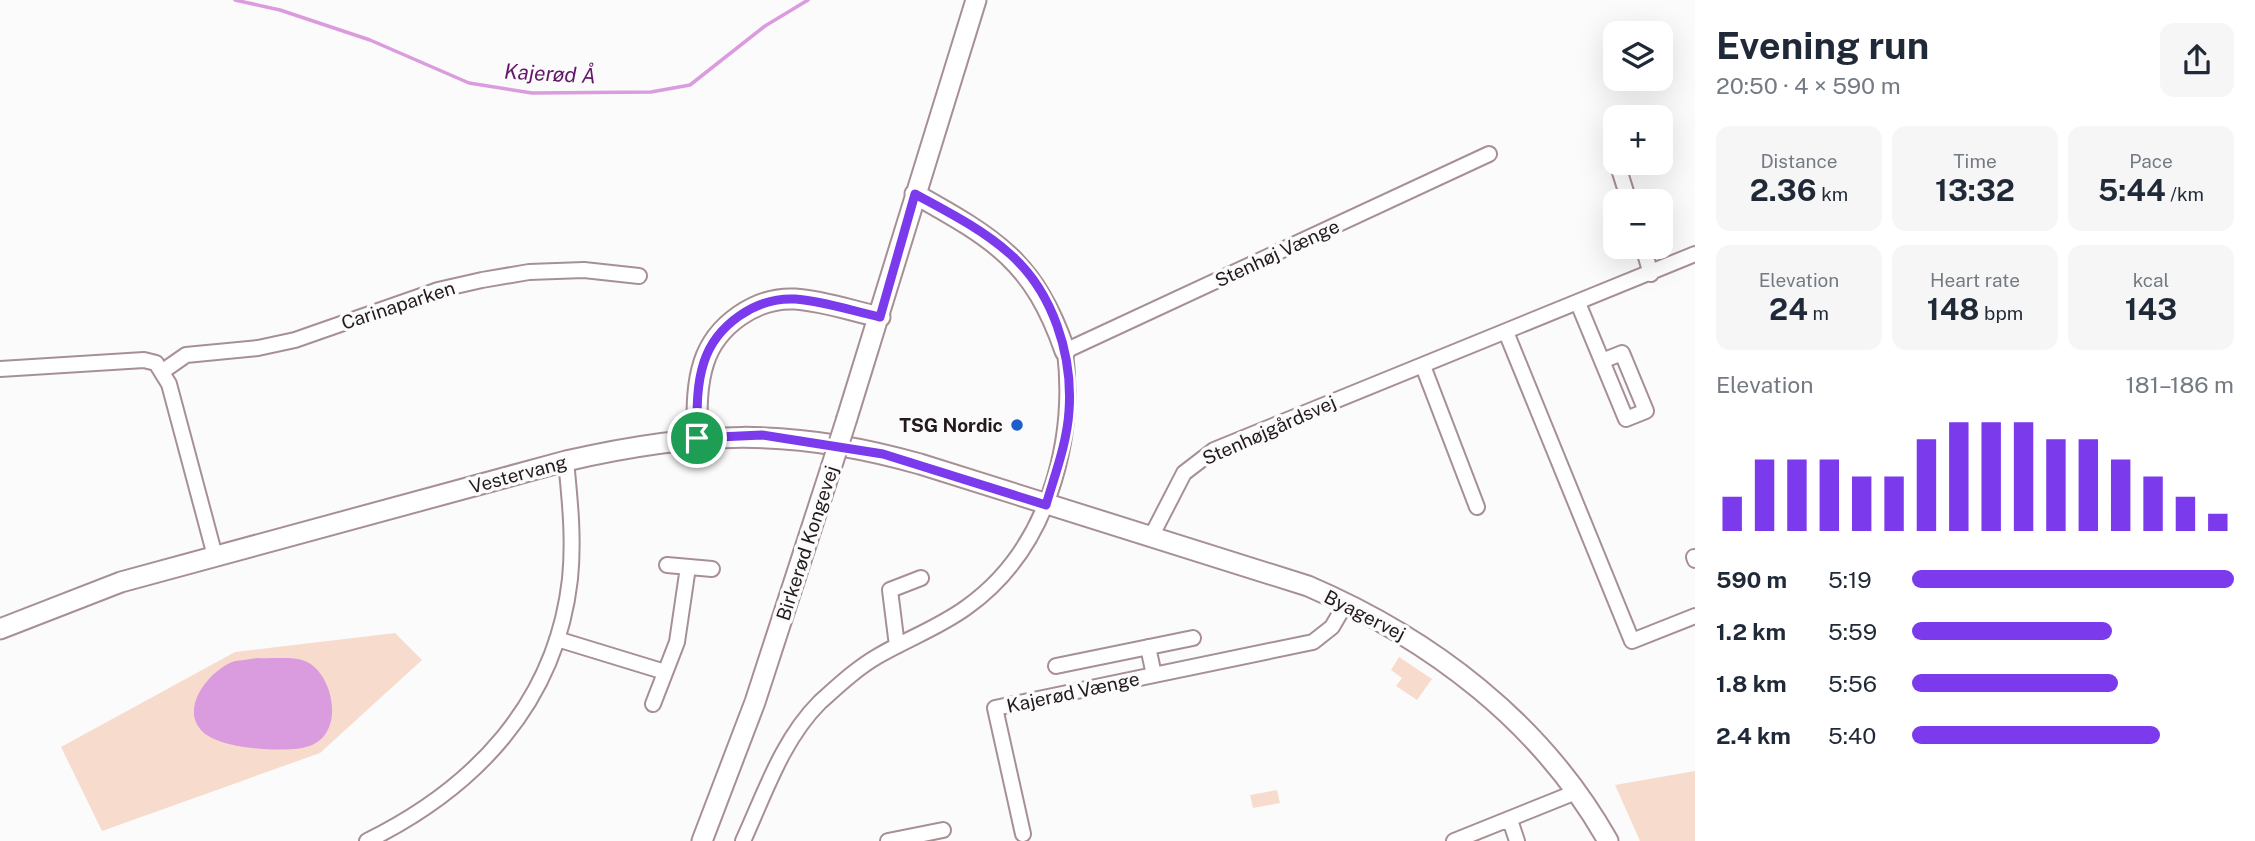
<!DOCTYPE html>
<meta charset="utf-8">
<style>
:root{--surface:#fff;--page:#f6f6f7;--text:#1f2937;--muted:#747a83;--accent:#7c3aed}
body{margin:0;font-family:"Public Sans",sans-serif;background:var(--page);color:var(--text);height:100vh;display:flex;flex-direction:column;font-size:26px;white-space:nowrap}
*{box-sizing:border-box;margin:0}
p{font-size:23px;color:var(--muted)}
.icon{flex:none;width:38px;height:38px;fill:none;stroke:currentColor;stroke-width:2;stroke-linecap:round;stroke-linejoin:round}
.map{position:relative;flex:1;overflow:hidden}
.panel{display:flex;flex-direction:column;background:var(--surface);width:560px}
.panel>*{flex:none}
.tools{position:absolute;left:1603px;top:21px;display:grid;gap:14px}
.tools a{display:grid;place-items:center;width:70px;height:70px;border-radius:14px;background:var(--surface);box-shadow:0 7px 28px #0002;font-size:35px}
.pin{position:absolute;display:grid;place-items:center;width:60px;height:60px;color:#fff;margin:-30px;border:4px solid #fff;border-radius:50%;box-shadow:0 2px 7px #0007}
.round{display:grid;place-items:center;flex:none;width:74px;height:74px;border-radius:14px;background:var(--page)}
.headline{display:flex;align-items:center;justify-content:space-between;height:119px;padding:0 21px}
h1{font-size:38px;font-weight:700;line-height:52px}
.figures{display:grid;grid-template-columns:repeat(3,1fr);gap:10px;height:119px;padding:7px 21px}
.figures div{display:grid;align-content:center;border-radius:14px;background:var(--page);text-align:center}
.figures b{font-size:30px;font-weight:700}
.figures small{font-size:19px;font-weight:400}
.figures p{font-size:19px}
.chart{height:196px;padding:14px 21px}
.chart p{display:flex;justify-content:space-between}
.chart svg{width:100%;height:126px;margin-top:7px;stroke:var(--accent);stroke-width:6}
ul{padding:0 21px;list-style:none;font-size:23px}
li{display:grid;grid-template-columns:112px 84px 1fr;align-items:center;height:52px}
li i{height:18px;border-radius:9px;background:var(--accent)}
main{display:flex;flex:1;min-height:0}
.map>svg:first-child{display:block}
.green{fill:#f7dccd}
.water{fill:#da9bdf}
.lines{fill:none;stroke-linecap:round;stroke-linejoin:round}
.stream{stroke:#da9bdf;stroke-width:3.5}
.street-casing{stroke:#a79094;stroke-width:18}
.secondary-casing{stroke:#a79094;stroke-width:23}
.street{stroke:#fff;stroke-width:14}
.secondary{stroke:#fff;stroke-width:19}
.secondary-bridge-casing{stroke:#a79094;stroke-width:23;stroke-linecap:butt}
.secondary-bridge{stroke:#fff;stroke-width:19}
.route-casing{stroke:#fff;stroke-width:14}
.route{stroke:#7c3aed;stroke-width:9}
.poi-dot{fill:#1d5fca;stroke:#fbfbfb;stroke-width:2.5}
.labels{text-anchor:middle;stroke-width:7;stroke-linejoin:round;paint-order:stroke}
.street-label{font-size:19px;fill:#231a1c;stroke:#fbfbfb}
.poi-label{font-size:19px;font-weight:bold;fill:#231a1c;stroke:#fbfbfb;text-anchor:end}
.water-label{font-size:21px;font-style:italic;fill:#63186a;stroke:#fbfbfb}
</style>
<main>
<div class="map">
<svg width="1695" height="841" viewBox="0 0 1695 841">
<rect width="100%" height="100%" fill="#fbfbfb"/>
<path class="green" d="M395,633L422,660L320,753L102,831L61,747L235,652Z
M1399,657L1432,679L1417,700L1396,686L1402,678L1391,670Z
M1695,771V841H1640L1615,785Z
M1277,790L1280,803L1253,808L1250,795Z"/>
<path class="water" d="M257,658C270,659 293,656 305,661C335,673 348,741 302,748C278,752 221,749 203,732C178,709 210,669 235,661C242,660 250,659 257,658Z"/>
<g class="lines">
<path class="stream" d="M235,0L280,10L370,40L469,83L532,93L651,92L690,85L765,26L808,0"/>
<defs>
<path id="street" d="M1617,163L1629,201
M1643,247L1651,274
M1578,303L1626,419L1646,411L1622,353L1602,361
M1506,332L1632,641L1695,616
M1423,366L1477,507
M0,369L144,360L156,363L169,384L215,556
M163,371L186,355L258,348L295,340L438,290L482,280L529,272L584,270L639,276
M1151,537L1184,473L1214,450L1695,254
M1694,557L1695,560
M667,565L712,569
M557,639L665,672
M897,646L890,590L921,578
M1148,647L1154,675
M1056,666L1193,638
M653,704L677,642L688,567
M1510,820L1517,841
M1023,834L995,708L1313,642L1332,627L1346,603
M367,841C475,788 556,703 570,579C574,539 570,501 566,461
M743,841C765,793 782,740 820,702C838,686 857,668 878,656C907,639 940,627 967,607C1047,550 1076,444 1065,351L1489,154
M888,841L943,830
M1454,841L1576,792"/>
<path id="secondary" d="M915,194C995,239 1034,261 1065,351
M847,418L976,0
M697,437C697,413 696,386 704,362C716,325 756,297 795,299C824,301 852,311 880,317
M0,629L121,582L566,461C696,431 790,427 920,464L1308,586C1431,639 1541,722 1608,841
M702,841L755,702L831,468"/>
</defs>
<use href="#street" class="street-casing"/>
<use href="#secondary" class="secondary-casing"/>
<use href="#street" class="street"/>
<use href="#secondary" class="secondary"/>
<defs>
<path id="secondary-bridge" d="M831,468L847,418"/>
</defs>
<use href="#secondary-bridge" class="secondary-bridge-casing"/>
<use href="#secondary-bridge" class="secondary-bridge"/>
</g>
<g class="lines">
<defs>
<path id="route" d="M915,194C948,212 982,229 1010,254C1053,292 1073,355 1069,411C1067,443 1055,474 1046,505L883,454L762,435L697,438C697,413 696,386 704,362C716,325 756,297 795,299C824,301 852,311 880,317Z"/>
</defs>
<use href="#route" class="route-casing"/>
<use href="#route" class="route"/>
</g>
<circle class="poi-dot" cx="1017" cy="425" r="7"/>
<g class="labels">
<g class="street-label">
<text transform="translate(1277 253) rotate(-25)" y="7">Stenhøj Vænge</text>
<text transform="translate(398 305) rotate(-18)" y="7">Carinaparken</text>
<text transform="translate(1269 430) rotate(-24)" y="7">Stenhøjgårdsvej</text>
<text transform="translate(518 474) rotate(-15)" y="7">Vestervang</text>
<text transform="translate(807 543) rotate(-72)" y="7">Birkerød Kongevej</text>
<text transform="translate(1365 615) rotate(27)" y="7">Byagervej</text>
<text transform="translate(1073 692) rotate(-12)" y="7">Kajerød Vænge</text>
</g>
<g class="poi-label">
<text x="1003" y="432">TSG Nordic</text>
</g>
<g class="water-label">
<text transform="translate(550 74) rotate(3)" y="7">Kajerød Å</text>
</g>
</g>
</svg>
<div class="tools">
<a><svg class="icon" aria-label="layers" viewBox="0 0 24 24"><path d="M12 4l9 5-9 5-9-5zM3 14l9 5 9-5"/></svg></a>
<a>+</a>
<a>−</a>
</div>
<div class="pin" style="left:697px;top:438px;background:#1e9e55"><svg class="icon" aria-label="arrive" viewBox="0 0 24 24"><path d="M6 21V4h12l-3 4 3 4H6"/></svg></div>
</div>
<section class="panel">
<div class="headline"><div><h1>Evening run</h1><p>20:50 · 4 × 590 m</p></div><a class="round"><svg class="icon" aria-label="share" viewBox="0 0 24 24"><path d="M12 15V3M7 8l5-5 5 5M5 13v7h14v-7"/></svg></a></div>
<div class="figures">
<div><p>Distance</p><b>2.36<small> km</small></b></div>
<div><p>Time</p><b>13:32</b></div>
<div><p>Pace</p><b>5:44<small> /km</small></b></div>
</div>
<div class="figures">
<div><p>Elevation</p><b>24<small> m</small></b></div>
<div><p>Heart rate</p><b>148<small> bpm</small></b></div>
<div><p>kcal</p><b>143</b></div>
</div>
<div class="chart"><p><span>Elevation</span>181–186 m</p>
<svg viewBox="0 0 160 44" preserveAspectRatio="none"><path d="M5 44V32M15 44V19M25 44V19M35 44V19M45 44V25M55 44V25M65 44V12M75 44V6M85 44V6M95 44V6M105 44V12M115 44V12M125 44V19M135 44V25M145 44V32M155 44V38"/></svg>
</div>
<ul>
<li><b>590 m</b>5:19<i style="width:100%"></i></li>
<li><b>1.2 km</b>5:59<i style="width:62%"></i></li>
<li><b>1.8 km</b>5:56<i style="width:64%"></i></li>
<li><b>2.4 km</b>5:40<i style="width:77%"></i></li>
</ul>
</section>
</main>
